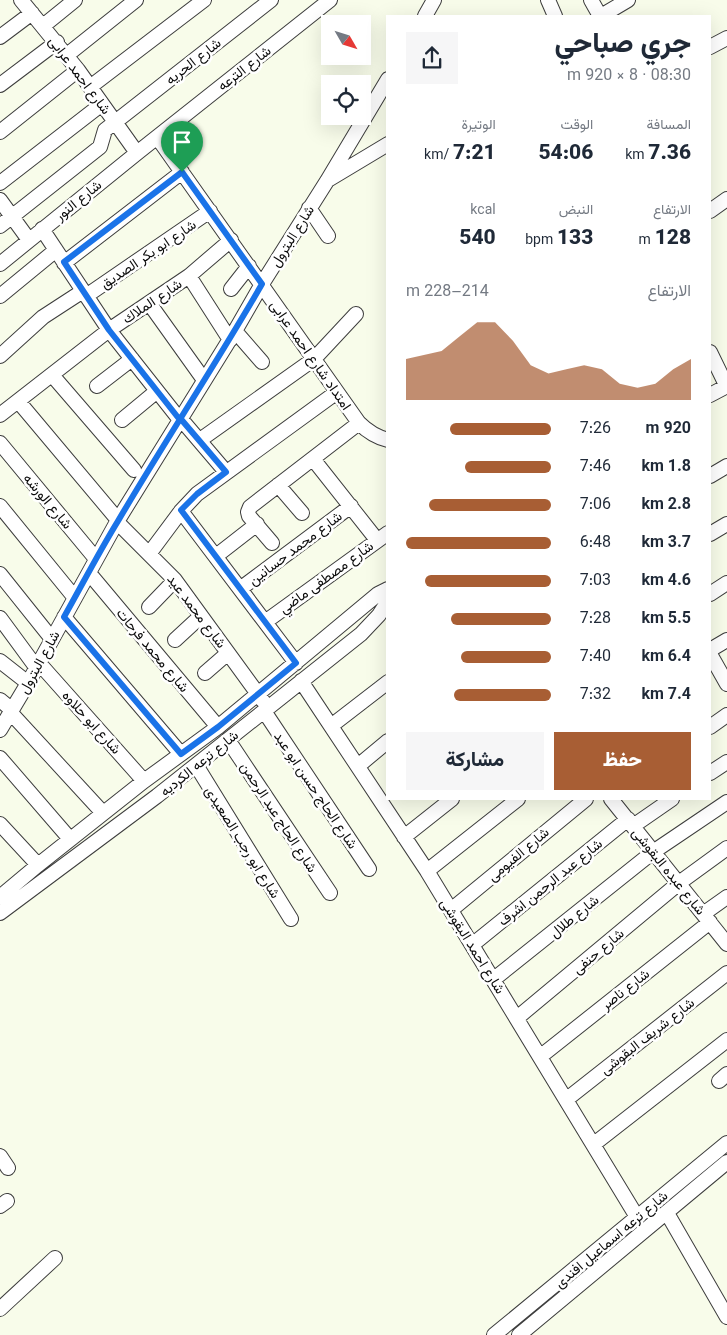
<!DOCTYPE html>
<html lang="ar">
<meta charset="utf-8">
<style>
:root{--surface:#fff;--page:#f6f6f7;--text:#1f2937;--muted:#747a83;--accent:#a85e34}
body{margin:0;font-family:Georgia,Vazirmatn,serif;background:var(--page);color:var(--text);direction:rtl;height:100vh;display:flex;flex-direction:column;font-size:19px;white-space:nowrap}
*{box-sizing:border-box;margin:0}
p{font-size:16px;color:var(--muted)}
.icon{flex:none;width:28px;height:28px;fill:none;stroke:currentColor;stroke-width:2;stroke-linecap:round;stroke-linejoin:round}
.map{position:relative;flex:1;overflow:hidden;direction:ltr}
.drawer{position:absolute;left:386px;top:15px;width:325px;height:785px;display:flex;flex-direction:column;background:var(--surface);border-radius:0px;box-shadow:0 5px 20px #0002;direction:rtl}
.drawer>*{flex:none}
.needle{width:32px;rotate:129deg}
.fabs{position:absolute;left:321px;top:15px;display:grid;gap:10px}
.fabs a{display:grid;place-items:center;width:50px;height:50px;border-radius:0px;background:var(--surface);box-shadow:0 5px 20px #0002;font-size:25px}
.pin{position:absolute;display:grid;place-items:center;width:42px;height:42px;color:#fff;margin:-51px -21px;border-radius:50% 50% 50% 0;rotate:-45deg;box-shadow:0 0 5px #0007}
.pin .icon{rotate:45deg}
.round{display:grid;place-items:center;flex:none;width:52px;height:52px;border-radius:0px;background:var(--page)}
.head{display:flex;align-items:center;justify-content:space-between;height:85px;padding:0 20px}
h1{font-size:28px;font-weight:800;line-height:38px}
.metrics{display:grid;grid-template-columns:repeat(3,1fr);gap:8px;height:85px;padding:5px 20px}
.metrics div{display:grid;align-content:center}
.metrics b{font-size:21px;font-weight:800}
.metrics small{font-size:14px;font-weight:400}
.metrics p{font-size:14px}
.chart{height:140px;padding:10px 20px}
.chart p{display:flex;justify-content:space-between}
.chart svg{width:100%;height:90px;margin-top:5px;fill:var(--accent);opacity:.7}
.cta{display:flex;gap:10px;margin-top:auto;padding:10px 20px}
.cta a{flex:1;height:58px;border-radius:0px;background:var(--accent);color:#fff;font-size:20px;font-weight:800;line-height:58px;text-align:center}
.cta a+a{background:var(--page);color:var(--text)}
ul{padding:0 20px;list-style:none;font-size:16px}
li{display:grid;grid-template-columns:80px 60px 1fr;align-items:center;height:38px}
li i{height:12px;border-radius:6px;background:var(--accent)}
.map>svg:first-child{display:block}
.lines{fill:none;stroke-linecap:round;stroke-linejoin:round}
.minor-casing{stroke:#3d3d3d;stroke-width:16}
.minor{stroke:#fff;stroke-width:14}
.route-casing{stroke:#fff;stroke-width:10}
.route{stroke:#1a73e8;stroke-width:6}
.labels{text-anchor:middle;stroke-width:5;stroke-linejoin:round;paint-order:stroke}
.street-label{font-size:14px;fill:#0a0a0a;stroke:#fff}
</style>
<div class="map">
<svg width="727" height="1335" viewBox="0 0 727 1335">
<rect width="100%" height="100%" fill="#f8fcea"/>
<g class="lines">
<defs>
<path id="minor" d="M21,0L78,70L137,153
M548,0L555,16
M591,0L600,16
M425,16L434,0
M601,16L628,0
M43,26L75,0
M0,37L32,13
M710,47L727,38
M67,55L136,0
M0,85L57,42
M90,87L204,0
M0,132L78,70
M157,137L359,423C368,432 376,437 388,440
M328,180L388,144
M0,183L102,104
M0,200L29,240
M309,208L328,236
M710,211L727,199
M0,226L100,147L105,130L271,0
M42,229L109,330L180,420
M64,263L182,172
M0,264L137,153L330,0
M189,276L230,340
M231,289L249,266
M0,296L56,250
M86,296L210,211
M149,303L204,380
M235,331L262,362
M710,352L727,387
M0,356L43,317L83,291
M52,375L134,470
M97,386L132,359
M710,395L727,386
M18,401L118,520
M0,415L109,330L189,276L231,240
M180,418L226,472
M122,420L157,391
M200,440L314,359L356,314
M0,443L96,559
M313,459L377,540
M710,476L727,466
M278,485L302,513
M0,506L75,598
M181,511L296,663
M117,522L175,580L263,701
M710,534L727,524
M272,543L249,516L248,512L250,507L359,423
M149,554L181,511L197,494L337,392
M216,556L257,524
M89,573L218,727
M0,574L52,639
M240,589L351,506
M710,594L727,583
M149,607L175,580
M64,617L181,754
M0,618L36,667
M265,622L388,533
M175,640L201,616
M710,650L727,640
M710,654L727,684
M0,661L28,683
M39,663L144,781
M205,673L228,653
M301,681L427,871L637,1217
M0,700L12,710
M264,711L369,869
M10,712L103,813
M331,726L388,682
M710,727L727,715
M0,730L28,683L118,520L235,331L262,284L327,181L388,79
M228,740L330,893
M0,758L70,839
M196,765L291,919
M358,766L388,741
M710,773L727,762
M611,799L727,944
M0,824L38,865
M633,826L672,799
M404,837L452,799
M427,871L518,799
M0,897L38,865L144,781L218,727L378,594L388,589
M451,910L586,799
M0,913L157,796L361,634L379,615L388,601
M703,914L727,897
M472,945L628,819
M494,979L653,852L727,802
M517,1018L679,883L727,848
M541,1056L710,922
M719,1081L727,1074
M567,1099L727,973
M594,1144L727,1040
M0,1156L8,1168
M0,1206L7,1201
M667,1213L727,1317
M0,1309L55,1258
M494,1335L727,1143
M519,1335L727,1162"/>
</defs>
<use href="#minor" class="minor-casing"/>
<use href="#minor" class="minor"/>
</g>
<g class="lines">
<defs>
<path id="route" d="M182,172L262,284C216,364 165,441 118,521C99,552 82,585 64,617L181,754L218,727L296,663L181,510L197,494L226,472L180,418V420L109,330L64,262L182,172"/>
</defs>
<use href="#route" class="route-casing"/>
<use href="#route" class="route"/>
</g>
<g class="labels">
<g class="street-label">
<text transform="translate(193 61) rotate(-38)" y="5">شارع الحريه</text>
<text transform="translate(244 68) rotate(-38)" y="5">شارع الترعه</text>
<text transform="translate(80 75) rotate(53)" y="5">شارع احمد عرابى</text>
<text transform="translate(78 200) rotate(-39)" y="5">شارع النور</text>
<text transform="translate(292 236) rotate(-58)" y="5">شارع البترول</text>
<text transform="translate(148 254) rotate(-34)" y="5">شارع ابو بكر الصديق</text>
<text transform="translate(152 301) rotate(-34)" y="5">شارع الملاك</text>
<text transform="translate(311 355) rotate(55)" y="5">امتداد شارع احمد عرابى</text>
<text transform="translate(48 501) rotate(50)" y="5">شارع الورشه</text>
<text transform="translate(295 548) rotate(-37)" y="5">شارع محمد حسانين</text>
<text transform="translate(326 577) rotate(-36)" y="5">شارع مصطفى ماضي</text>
<text transform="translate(197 611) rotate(53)" y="5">شارع محمد عيد</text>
<text transform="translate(153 650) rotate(50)" y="5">شارع محمد فرحات</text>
<text transform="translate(39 662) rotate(-61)" y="5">شارع البترول</text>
<text transform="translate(92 722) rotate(48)" y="5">شارع ابو حلاوه</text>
<text transform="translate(199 763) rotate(-39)" y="5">شارع ترعه الكرديه</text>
<text transform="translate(316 790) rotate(56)" y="5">شارع الحاج حسن ابو عبد</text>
<text transform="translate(279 817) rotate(57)" y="5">شارع الحاج عبد الرحمن</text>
<text transform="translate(243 842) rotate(58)" y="5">شارع ابو رجب الصعيدى</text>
<text transform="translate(518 854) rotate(-40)" y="5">شارع الفيومى</text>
<text transform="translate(669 871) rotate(51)" y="5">شارع عبده البقوشى</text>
<text transform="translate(550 882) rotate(-39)" y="5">شارع عبد الرحمن اشرف</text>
<text transform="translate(574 916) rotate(-39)" y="5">شارع طلال</text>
<text transform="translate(473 946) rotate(58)" y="5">شارع احمد البقوشى</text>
<text transform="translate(598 951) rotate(-40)" y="5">شارع حنفى</text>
<text transform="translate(625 989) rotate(-38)" y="5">شارع ناصر</text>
<text transform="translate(647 1036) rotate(-38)" y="5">شارع شريف البقوشى</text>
<text transform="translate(611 1239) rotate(-40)" y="5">شارع ترعه اسماعيل افندى</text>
</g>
</g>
</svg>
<div class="fabs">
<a><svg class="needle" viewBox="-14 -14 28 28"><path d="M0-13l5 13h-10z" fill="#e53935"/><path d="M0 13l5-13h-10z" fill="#747a83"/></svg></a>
<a><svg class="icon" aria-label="locate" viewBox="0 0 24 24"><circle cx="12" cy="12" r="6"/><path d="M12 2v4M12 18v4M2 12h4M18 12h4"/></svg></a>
</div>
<div class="pin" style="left:182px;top:172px;background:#1e9e55"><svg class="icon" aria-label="arrive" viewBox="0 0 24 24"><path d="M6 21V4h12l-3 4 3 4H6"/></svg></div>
<section class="drawer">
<div class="head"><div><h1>جري صباحي</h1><p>08:30 · 8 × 920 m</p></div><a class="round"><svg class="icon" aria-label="share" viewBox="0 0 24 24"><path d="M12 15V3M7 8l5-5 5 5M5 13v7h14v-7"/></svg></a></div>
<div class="metrics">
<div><p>المسافة</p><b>7.36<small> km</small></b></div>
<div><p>الوقت</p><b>54:06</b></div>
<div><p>الوتيرة</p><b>7:21<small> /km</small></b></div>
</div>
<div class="metrics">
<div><p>الارتفاع</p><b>128<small> m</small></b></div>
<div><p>النبض</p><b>133<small> bpm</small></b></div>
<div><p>kcal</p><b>540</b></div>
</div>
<div class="chart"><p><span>الارتفاع</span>214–228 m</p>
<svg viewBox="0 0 160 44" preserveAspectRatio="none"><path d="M0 44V24L10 22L20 20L30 13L40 6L50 6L60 15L70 27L80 31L90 29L100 27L110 29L120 36L130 38L140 36L150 29L160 24V44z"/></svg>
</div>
<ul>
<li><b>920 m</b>7:26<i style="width:70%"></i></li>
<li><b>1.8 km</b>7:46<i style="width:59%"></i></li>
<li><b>2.8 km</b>7:06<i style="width:84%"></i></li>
<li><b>3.7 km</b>6:48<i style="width:100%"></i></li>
<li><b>4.6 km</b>7:03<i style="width:87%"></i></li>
<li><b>5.5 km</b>7:28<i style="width:69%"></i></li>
<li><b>6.4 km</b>7:40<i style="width:62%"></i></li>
<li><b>7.4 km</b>7:32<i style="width:67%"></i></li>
</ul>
<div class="cta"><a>حفظ</a><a>مشاركة</a></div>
</section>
</div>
